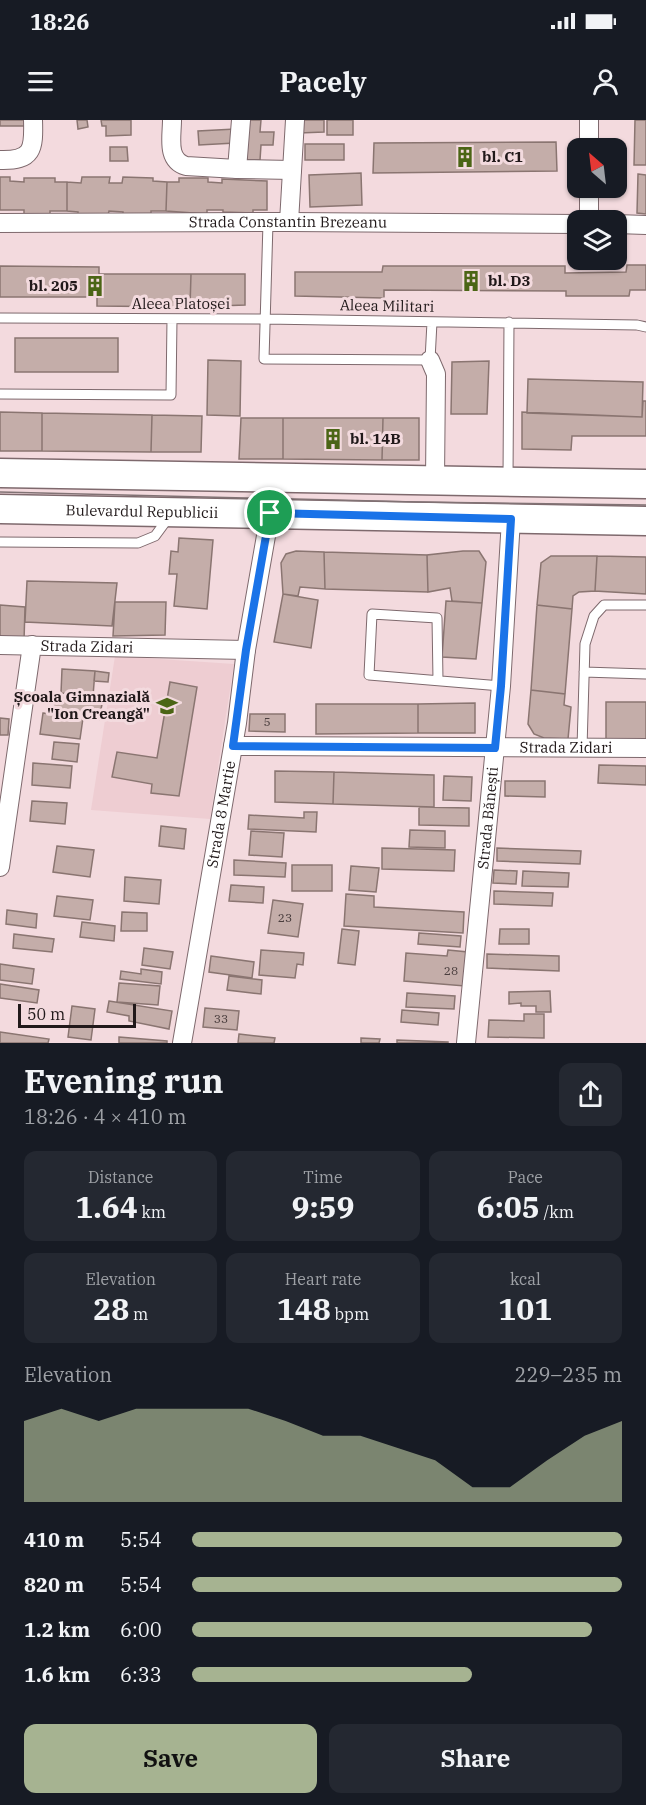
<!DOCTYPE html>
<meta charset="utf-8">
<style>
:root{--surface:#171b24;--page:#242831;--text:#f1f3f6;--muted:#9ea1a6;--accent:#a6b391}
body{margin:0;font-family:"IBM Plex Serif",serif;background:var(--page);color:var(--text);height:100vh;display:flex;flex-direction:column;font-size:22px;white-space:nowrap}
*{box-sizing:border-box;margin:0}
p{font-size:20px;color:var(--muted)}
.icon{flex:none;width:33px;height:33px;fill:none;stroke:currentColor;stroke-width:2;stroke-linecap:round;stroke-linejoin:round}
.map{position:relative;height:923px;overflow:hidden}
.panel{display:flex;flex-direction:column;background:var(--surface);flex:1}
.panel>*{flex:none}
.needle{width:39px;rotate:332deg}
.controls{position:absolute;left:567px;top:18px;display:grid;gap:12px}
.controls a{display:grid;place-items:center;width:60px;height:60px;border-radius:12px;background:var(--surface);box-shadow:0 2px 4px #0004;font-size:30px}
.scale{position:absolute;left:18px;bottom:15px;width:118px;box-sizing:border-box;padding-left:6px;border:3px solid #21191a;border-top:0;font-size:16px;line-height:21px;white-space:nowrap;color:#21191a;-webkit-text-stroke:4px #f3dade;paint-order:stroke}
.pin{position:absolute;display:grid;place-items:center;width:51px;height:51px;color:#fff;margin:-26px;border:3px solid #fff;border-radius:50%;box-shadow:0 2px 6px #0007}
.round{display:grid;place-items:center;flex:none;width:63px;height:63px;border-radius:12px;background:var(--page)}
.summary{display:flex;align-items:center;justify-content:space-between;height:102px;padding:0 24px}
h1{font-size:33px;font-weight:800;line-height:45px}
.stats{display:grid;grid-template-columns:repeat(3,1fr);gap:9px;height:102px;padding:6px 24px}
.stats div{display:grid;align-content:center;border-radius:12px;background:var(--page);text-align:center}
.stats b{font-size:30px;font-weight:800}
.stats small{font-size:16px;font-weight:400}
.stats p{font-size:16px}
.chart{height:168px;padding:12px 24px}
.chart p{display:flex;justify-content:space-between}
.chart svg{width:100%;height:108px;margin-top:6px;fill:var(--accent);opacity:.7}
.button{display:flex;gap:12px;margin-top:auto;padding:12px 24px}
.button a{flex:1;height:69px;border-radius:12px;background:var(--accent);color:#111;font-size:24px;font-weight:800;line-height:69px;text-align:center}
.button a+a{background:var(--page);color:var(--text)}
ul{padding:0 24px;list-style:none;font-size:20px}
li{display:grid;grid-template-columns:96px 72px 1fr;align-items:center;height:45px}
li i{height:15px;border-radius:8px;background:var(--accent)}
.status{display:flex;justify-content:space-between;align-items:center;height:42px;padding:0 30px;background:var(--surface);direction:ltr}
.status svg{height:16px;fill:currentColor}
header{display:flex;justify-content:space-between;align-items:center;height:78px;padding:0 24px;background:var(--surface);font-size:27px;font-weight:800}
.map>svg:first-child{display:block}
.built{fill:#eecdd2}
.building{fill:#c4ada9;stroke:#8a7571;stroke-width:1.5}
.lines{fill:none;stroke-linecap:round;stroke-linejoin:round}
.lane-casing{stroke:#7e696d;stroke-width:11}
.street-casing{stroke:#7e696d;stroke-width:20}
.primary-casing{stroke:#7e696d;stroke-width:31}
.lane{stroke:#fff;stroke-width:9}
.street{stroke:#fff;stroke-width:18}
.primary{stroke:#fff;stroke-width:28}
.tram{stroke:#817274;stroke-width:1.5}
.route-casing{stroke:#fff;stroke-width:12}
.route{stroke:#1a73e8;stroke-width:8}
.labels{text-anchor:middle;stroke-width:6;stroke-linejoin:round;paint-order:stroke}
.number-label{font-size:12px;fill:#4a3e3e}
.poi-label{font-size:15px;font-weight:bold;fill:#21191a;stroke:#f3dade;text-anchor:start}
.street-label{font-size:15px;fill:#21191a;stroke:#f3dade}
</style>
<div class="status"><b>18:26</b><svg viewBox="0 0 49 12"><path d="M0 12V9h3v3zM5 12V6h3v6zM10 12V3h3v9zM15 12V0h3v12zM26 1h20v11H26zM47 4h2v5h-2z"/></svg></div>
<header><svg class="icon" aria-label="menu" viewBox="0 0 24 24"><path d="M4 6h16M4 12h16M4 18h16"/></svg>Pacely<svg class="icon" aria-label="person" viewBox="0 0 24 24"><circle cx="12" cy="8" r="4"/><path d="M4 21q1-7 8-7t8 7"/></svg></header>
<div class="map">
<svg width="646" height="923" viewBox="0 0 646 923">
<rect width="100%" height="100%" fill="#f3dade"/>
<path class="built" d="M115,536L234,544L210,699L91,690Z"/>
<path class="building" d="M0,0H27V6H0Z
M77,0H87L88,7L78,9Z
M101,0H131V15L106,16V6H102Z
M248,0H261L260,12H274L273,25H261L260,40H247Z
M299,0H324V12L299,13Z
M327,0H353V15H327Z
M635,0H646V45H634Z
M235,9V23L199,25L198,11Z
M556,22L557,51L373,53L374,23Z
M305,24H344V40H305Z
M110,27H127L128,41H110Z
M361,53L362,85L310,87L309,55Z
M638,54L646,55V94L637,93Z
M0,57H10V61L24,62V58H55V62H67V91H50V94H24V90H0Z
M82,57H110L109,63H122L123,57L153,58V61L167,62L166,91H151V95L123,94V92L109,91L108,95L78,94V92L67,91V62L81,63Z
M179,58H208V62L222,63V59L267,61V90H253V93L223,92V90H207V94L166,91L167,62H179Z
M627,145H646V170H630L629,176H566V171L384,170V178L295,176V152H382L383,146H565V153L626,152Z
M0,146L99,147V154H191L190,187L97,186V177H0Z
M191,154H245V185L190,187Z
M15,218H118V252H15Z
M208,240L241,241L240,296L207,295Z
M489,241L487,294H451L452,242Z
M528,259L643,262L642,297L527,293Z
M643,281H646V316H572L571,330L522,329V292L642,297Z
M0,292L42,293V331H0Z
M42,293L152,295L151,332L42,331Z
M152,295L202,296L201,332H151Z
M241,298H283V339H239Z
M283,298H383L382,340L283,339Z
M383,298H419V340H382Z
M179,418L213,420L207,489L174,486L177,454H169L171,431L178,432Z
M296,431L324,432L325,469L300,467L298,476L283,474L281,443L286,434Z
M463,431H479L486,442L482,483L452,481L450,468L428,472L427,435Z
M324,432L427,435L428,472L325,469Z
M551,436H597L595,471L579,472L573,476L572,489L537,485L541,443Z
M597,436L646,437V474L595,471Z
M27,461L117,463L112,506L25,502Z
M283,474L318,480L311,528L274,522Z
M446,481L482,483L476,539L442,537Z
M115,482H166L165,515L113,516Z
M0,485L25,487L24,521L0,520Z
M537,485L572,489L565,574L531,570Z
M62,549L95,551L93,576L61,573Z
M95,551L109,553L108,562L94,561Z
M170,562L197,567L179,676L151,673L152,664L112,657L117,632L157,638Z
M531,570L565,574L564,585L571,587L568,619L544,618L534,614L528,604Z
M56,576L102,584L99,600L53,592Z
M606,582H646V620H606Z
M475,583V613H418V584Z
M316,584H418V613L316,614Z
M43,593L83,598L80,619L40,614Z
M250,594H285V612L249,611Z
M0,598L9,599L8,615H0Z
M54,622L79,624L77,642L52,639Z
M33,643L72,646L70,668L32,665Z
M599,645L646,646V665L598,663Z
M275,651L334,652L333,684L275,682Z
M334,652L434,655V687L333,684Z
M444,656L472,657L471,681L443,680Z
M505,661H545V677L505,676Z
M32,681L67,683L65,704L30,701Z
M419,687L469,688V706L419,705Z
M304,692H317L316,712L248,709L249,695L304,698Z
M161,706L186,709L184,729L159,726Z
M410,710L445,711V728L409,727Z
M251,711L284,713L282,737L249,735Z
M57,726L94,730L90,757L53,752Z
M382,728L455,730L454,751L382,749Z
M497,728L581,731L580,744L497,741Z
M234,740L286,743L285,757L234,755Z
M292,745H332V771H292Z
M351,746L379,748L376,772L349,770Z
M494,750L517,751L516,764L493,763Z
M523,751L569,753L568,767L522,766Z
M125,757L161,760L159,784L124,781Z
M231,765L264,767L263,783L229,781Z
M494,771L553,773L552,786L494,784Z
M346,774L374,776V787L464,792L463,813L344,806Z
M57,776L93,780L90,800L54,796Z
M273,780L303,784L298,817L268,813Z
M7,790L37,794L36,808L6,804Z
M122,792L147,793V811H121Z
M82,802L115,806L114,821L80,817Z
M342,809L359,811L355,845L338,843Z
M500,809H529V824H499Z
M419,813L461,816L460,827L418,824Z
M14,814L54,819L52,832L13,828Z
M144,828L173,832L170,849L142,845Z
M261,830L304,833L303,845L297,844L295,858L259,855Z
M448,830L468,832L465,866L404,861L406,833L447,836Z
M487,834L559,836V851L487,848Z
M211,836L254,842L252,858L209,852Z
M0,844L34,849L32,864L0,860Z
M141,849L162,852L161,864L120,859L121,851L141,854Z
M229,856L262,860L261,874L227,870Z
M119,863L160,866L158,885L117,882Z
M0,864L39,870L37,883L0,878Z
M550,871L551,892H536V886H521V883L509,884V872Z
M407,873L455,876L454,889L406,887Z
M109,881L172,891L169,909L129,901V896L107,892Z
M72,886L95,889L91,920L68,917Z
M205,888L239,891L237,910L203,907Z
M402,890L439,893L438,905L401,902Z
M524,894H544V918L488,917L489,900L524,901Z
M0,912L49,919L48,923H0Z
M239,914L275,918L274,923H238Z
M119,917L167,921V923H119Z
M361,918L380,919L379,923H361Z
M397,920L448,922V923H397Z"/>
<g class="lines">
<defs>
<path id="lane" d="M268,103L264,239L430,240L432,202
M0,198L265,199L637,205L646,207
M0,274L171,275L172,199
M508,358L509,202
M0,422L138,423L155,416L169,397
M584,552L646,554
M438,560L437,498L372,494L369,555L501,566
M582,628L585,524L594,496L604,485H646"/>
<g id="street">
<path d="M172,0C172,17 166,40 186,46L237,49"/>
<path d="M241,0L237,49L292,50"/>
<path d="M589,28V0"/>
<path d="M0,40C33,41 34,29 33,0"/>
<path d="M589,68V100"/>
<path d="M289,102L295,0"/>
<path id="s1" d="M0,103L289,102L578,104"/>
<path d="M616,104L646,105"/>
<path d="M430,240L436,254L435,360"/>
<path id="s2" d="M0,525L246,530"/>
<path id="s3" d="M233,626L646,628"/>
<path d="M0,747L32,525"/>
<path id="s4" d="M182,923L237,603L246,530L270,393"/>
<path id="s5" d="M466,923L501,566L511,399"/>
</g>
<g id="primary">
<path d="M0,353L646,364"/>
<path id="s6" d="M0,389L646,401"/>
</g>
</defs>
<use href="#lane" class="lane-casing"/>
<use href="#street" class="street-casing"/>
<use href="#primary" class="primary-casing"/>
<use href="#lane" class="lane"/>
<use href="#street" class="street"/>
<use href="#primary" class="primary"/>
<path class="tram" d="M0,372L416,382L646,385"/>
</g>
<g class="lines">
<defs>
<path id="route" d="M270,393L511,399L501,566L495,628L233,626L246,530Z"/>
</defs>
<use href="#route" class="route-casing"/>
<use href="#route" class="route"/>
</g>
<defs>
<symbol id="building-bare" viewBox="-9 -9 18 18"><path d="M-4-6H4V6H1V3H-1V6H-4ZM-2.5-4.3h1.7v1.8h-1.7ZM.8-4.3h1.7v1.8H.8ZM-2.5-1h1.7V.8h-1.7ZM.8-1h1.7V.8H.8Z" fill="#4b6515" stroke="#f3dade" stroke-width="2.5" paint-order="stroke"/></symbol>
<symbol id="school-bare" viewBox="-9 -9 18 18"><path d="M0-5L7-2L0 1L-7-2ZM-4 1L0 2.5L4 1V4Q0 6-4 4Z" fill="#4b6515" stroke="#f3dade" stroke-width="2.5" paint-order="stroke"/></symbol>
</defs>
<g fill-rule="evenodd">
<use href="#building-bare" x="450" y="22" width="30" height="30"/>
<use href="#building-bare" x="456" y="146" width="30" height="30"/>
<use href="#building-bare" x="80" y="151" width="30" height="30"/>
<use href="#building-bare" x="318" y="304" width="30" height="30"/>
<use href="#school-bare" x="152" y="571" width="30" height="30"/>
</g>
<g class="labels">
<g class="number-label">
<text x="267" y="606">5</text>
<text x="285" y="802">23</text>
<text x="451" y="855">28</text>
<text x="221" y="903">33</text>
</g>
<g class="poi-label">
<text x="482" y="42">bl. C1</text>
<text x="488" y="166">bl. D3</text>
<text x="78" y="171" text-anchor="end">bl. 205</text>
<text x="350" y="324">bl. 14B</text>
<text x="150" y="582" text-anchor="end">Școala Gimnazială<tspan x="150" dy="17">"Ion Creangă"</tspan></text>
</g>
<g class="street-label">
<text dy="5" stroke="none"><textPath href="#s1" startOffset="288">Strada Constantin Brezeanu</textPath></text>
<text x="181" y="189">Aleea Platoșei</text>
<text transform="translate(387 186) rotate(1)" y="5">Aleea Militari</text>
<text dy="5" stroke="none"><textPath href="#s6" startOffset="142">Bulevardul Republicii</textPath></text>
<text dy="5" stroke="none"><textPath href="#s2" startOffset="87">Strada Zidari</textPath></text>
<text dy="5" stroke="none"><textPath href="#s3" startOffset="333">Strada Zidari</textPath></text>
<text dy="5" stroke="none"><textPath href="#s4" startOffset="232">Strada 8 Martie</textPath></text>
<text dy="5" stroke="none"><textPath href="#s5" startOffset="226">Strada Bănești</textPath></text>
</g>
</g>
</svg>
<div class="controls">
<a><svg class="needle" viewBox="-14 -14 28 28"><path d="M0-13l5 13h-10z" fill="#e53935"/><path d="M0 13l5-13h-10z" fill="#9ea1a6"/></svg></a>
<a><svg class="icon" aria-label="layers" viewBox="0 0 24 24"><path d="M12 4l9 5-9 5-9-5zM3 14l9 5 9-5"/></svg></a>
</div>
<div class="scale">50 m</div>
<div class="pin" style="left:270px;top:393px;background:#1e9e55"><svg class="icon" aria-label="arrive" viewBox="0 0 24 24"><path d="M6 21V4h12l-3 4 3 4H6"/></svg></div>
</div>
<section class="panel">
<div class="summary"><div><h1>Evening run</h1><p>18:26 · 4 × 410 m</p></div><a class="round"><svg class="icon" aria-label="share" viewBox="0 0 24 24"><path d="M12 15V3M7 8l5-5 5 5M5 13v7h14v-7"/></svg></a></div>
<div class="stats">
<div><p>Distance</p><b>1.64<small> km</small></b></div>
<div><p>Time</p><b>9:59</b></div>
<div><p>Pace</p><b>6:05<small> /km</small></b></div>
</div>
<div class="stats">
<div><p>Elevation</p><b>28<small> m</small></b></div>
<div><p>Heart rate</p><b>148<small> bpm</small></b></div>
<div><p>kcal</p><b>101</b></div>
</div>
<div class="chart"><p><span>Elevation</span>229–235 m</p>
<svg viewBox="0 0 160 44" preserveAspectRatio="none"><path d="M0 44V11L10 6L20 11L30 6L40 6L50 6L60 6L70 11L80 17L90 17L100 22L110 27L120 38L130 38L140 27L150 17L160 11V44z"/></svg>
</div>
<ul>
<li><b>410 m</b>5:54<i style="width:100%"></i></li>
<li><b>820 m</b>5:54<i style="width:100%"></i></li>
<li><b>1.2 km</b>6:00<i style="width:93%"></i></li>
<li><b>1.6 km</b>6:33<i style="width:65%"></i></li>
</ul>
<div class="button"><a>Save</a><a>Share</a></div>
</section>
